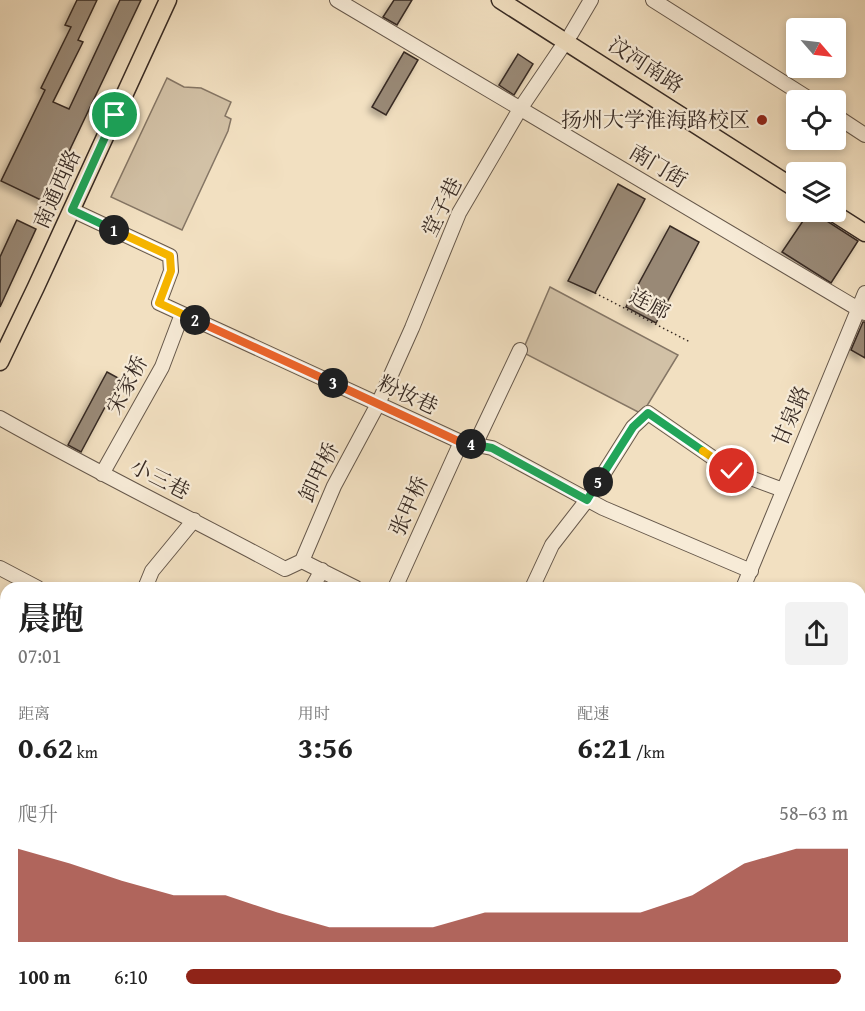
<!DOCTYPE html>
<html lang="zh">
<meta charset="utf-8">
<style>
:root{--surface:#fff;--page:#f2f2f2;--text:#222;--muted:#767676;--accent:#8f2418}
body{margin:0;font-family:"Gentium Book Plus","Noto Serif SC",serif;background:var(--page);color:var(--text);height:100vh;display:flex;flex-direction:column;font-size:22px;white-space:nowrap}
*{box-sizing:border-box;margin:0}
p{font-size:20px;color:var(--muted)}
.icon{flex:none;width:33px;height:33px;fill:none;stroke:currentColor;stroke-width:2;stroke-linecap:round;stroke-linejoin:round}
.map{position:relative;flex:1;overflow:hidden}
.sheet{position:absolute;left:0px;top:582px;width:866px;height:429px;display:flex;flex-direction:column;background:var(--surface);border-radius:18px 18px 0 0;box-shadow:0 3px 9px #0003}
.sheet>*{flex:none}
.needle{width:39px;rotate:118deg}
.controls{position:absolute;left:786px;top:18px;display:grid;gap:12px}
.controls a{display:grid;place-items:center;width:60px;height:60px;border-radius:6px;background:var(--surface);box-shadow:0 3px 9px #0003;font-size:30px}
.pin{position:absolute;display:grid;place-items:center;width:51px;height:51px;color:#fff;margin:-26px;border:3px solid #fff;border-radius:50%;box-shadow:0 2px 6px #0007}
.km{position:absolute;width:30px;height:30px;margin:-15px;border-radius:50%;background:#222;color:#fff;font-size:16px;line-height:30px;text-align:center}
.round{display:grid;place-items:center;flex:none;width:63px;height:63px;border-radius:6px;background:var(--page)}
.overview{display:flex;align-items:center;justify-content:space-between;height:102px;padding:0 18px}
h1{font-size:33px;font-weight:700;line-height:45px}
.metrics{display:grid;grid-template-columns:repeat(3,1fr);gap:9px;height:102px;padding:6px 18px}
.metrics div{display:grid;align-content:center}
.metrics b{font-size:30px;font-weight:700}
.metrics small{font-size:16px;font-weight:400}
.metrics p{font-size:16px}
.chart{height:168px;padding:12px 18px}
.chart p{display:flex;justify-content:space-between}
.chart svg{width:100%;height:108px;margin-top:6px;fill:var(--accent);opacity:.7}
ul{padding:0 18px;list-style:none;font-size:20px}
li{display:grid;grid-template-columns:96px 72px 1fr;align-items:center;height:45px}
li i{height:15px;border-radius:8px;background:var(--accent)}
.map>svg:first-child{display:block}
.green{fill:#d2c1a6;stroke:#857665;stroke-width:1.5}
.building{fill:#998976;stroke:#382b24;stroke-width:1.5;filter:url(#shadow)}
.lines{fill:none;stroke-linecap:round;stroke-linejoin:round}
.minor-casing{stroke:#66584b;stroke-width:16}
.major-casing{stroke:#382b24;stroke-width:19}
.path{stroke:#382b24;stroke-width:1.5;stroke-dasharray:1.5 3;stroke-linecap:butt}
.minor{stroke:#f7ebd7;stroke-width:14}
.major{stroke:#f2e0c1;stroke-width:16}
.split-1-casing{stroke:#fff;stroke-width:12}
.split-2-casing{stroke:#fff;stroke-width:12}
.split-3-casing{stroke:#fff;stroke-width:12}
.split-4-casing{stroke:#fff;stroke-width:12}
.split-5-casing{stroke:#fff;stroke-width:12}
.split-6-casing{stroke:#fff;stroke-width:12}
.split-7-casing{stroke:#fff;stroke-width:12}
.split-1{stroke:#22a559;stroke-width:8}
.split-2{stroke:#f5b400;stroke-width:8}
.split-3{stroke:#f0652b;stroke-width:8}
.split-4{stroke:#f0652b;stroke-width:8}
.split-5{stroke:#22a559;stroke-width:8}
.split-6{stroke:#22a559;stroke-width:8}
.split-7{stroke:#f5b400;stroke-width:8}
.poi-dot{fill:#8f2418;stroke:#f7ebd7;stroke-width:2}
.labels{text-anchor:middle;stroke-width:4.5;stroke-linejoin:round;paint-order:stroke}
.street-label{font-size:21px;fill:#382b24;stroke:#f7ebd7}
.poi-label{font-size:21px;fill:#382b24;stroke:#f7ebd7;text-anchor:end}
</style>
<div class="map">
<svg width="865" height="1011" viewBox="0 0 865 1011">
<defs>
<filter id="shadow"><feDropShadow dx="-4" dy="4" stdDeviation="3" flood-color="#0004"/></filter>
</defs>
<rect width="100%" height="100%" fill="#f2e0c1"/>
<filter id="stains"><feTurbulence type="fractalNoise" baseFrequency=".00333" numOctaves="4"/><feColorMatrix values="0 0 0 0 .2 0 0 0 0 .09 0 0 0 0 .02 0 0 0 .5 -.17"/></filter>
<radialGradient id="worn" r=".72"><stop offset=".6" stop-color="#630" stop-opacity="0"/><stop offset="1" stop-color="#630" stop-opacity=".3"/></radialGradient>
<path class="green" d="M167,78L184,87L201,88L231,102L225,116L231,119L228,131L182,230L111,197Z
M550,287L678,355L642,414L522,352Z"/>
<path class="building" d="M77,0H97L78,40L83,42L53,102L69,109L120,0H141L45,202L1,181L45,90L41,88L71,27L65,25Z
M394,0H412L397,25L383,17Z
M404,52L418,60L386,115L372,107Z
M518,54L533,64L514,95L499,85Z
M618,184L645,199L595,293L568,281Z
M809,212H813L858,241L831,283L782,252Z
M17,220L36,229L0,307V257Z
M670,226L699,242L656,323L626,307Z
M863,322H865V358L851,350Z
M107,372L120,379L81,452L68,445Z"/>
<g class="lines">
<defs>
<path id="minor" d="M337,0L865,313
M653,0L811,100
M571,34L591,0
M836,116L865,135
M72,210L170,256L171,271L159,303L461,442L492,448L603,508L751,571
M0,418C94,471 190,518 285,569L302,561
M475,445L520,350
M102,474L162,367L182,314
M302,561L334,486L378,404L412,328L459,213L520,109L566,41
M302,561L356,588
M0,568L38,588
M145,588L152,571L194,520
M312,588L322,570
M395,588L461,442
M532,588L552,545L587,500L633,427L648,413L732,471L783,490
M743,588L865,293
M860,669L865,671
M0,732L6,735
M0,846L6,850
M860,848L865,850
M860,887L865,878
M114,1005L117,1011
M530,1005L541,1011
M832,1005L842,1011
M153,1011L155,1005
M567,1011L569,1005"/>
<path id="major" d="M500,0L796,189
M832,212L865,233
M0,362L36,287L168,0"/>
</defs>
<use href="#minor" class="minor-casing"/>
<use href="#major" class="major-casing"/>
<path class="path" d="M595,293L690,342"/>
<use href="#minor" class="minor"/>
<use href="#major" class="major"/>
</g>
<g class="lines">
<defs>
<path id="split-1" d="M114,230L72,210L115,115"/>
<path id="split-2" d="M114,230L170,256L171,271L159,303L195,320"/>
<path id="split-3" d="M195,320L333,383"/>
<path id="split-4" d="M333,383L460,442L471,444"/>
<path id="split-5" d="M471,444L492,448L587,500L598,482"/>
<path id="split-6" d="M598,482L633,427L648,413L703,451"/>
<path id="split-7" d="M703,451L732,471"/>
</defs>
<use href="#split-1" class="split-1-casing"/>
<use href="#split-2" class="split-2-casing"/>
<use href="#split-3" class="split-3-casing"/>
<use href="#split-4" class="split-4-casing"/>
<use href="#split-5" class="split-5-casing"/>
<use href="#split-6" class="split-6-casing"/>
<use href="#split-7" class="split-7-casing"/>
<use href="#split-1" class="split-1"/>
<use href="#split-2" class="split-2"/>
<use href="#split-3" class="split-3"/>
<use href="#split-4" class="split-4"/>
<use href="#split-5" class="split-5"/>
<use href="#split-6" class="split-6"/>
<use href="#split-7" class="split-7"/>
</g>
<circle class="poi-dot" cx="762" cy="120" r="6"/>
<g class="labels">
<g class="street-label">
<text transform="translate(646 65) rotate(33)" y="7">汶河南路</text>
<text transform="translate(658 166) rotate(31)" y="7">南门街</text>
<text transform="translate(57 189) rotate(-66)" y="7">南通西路</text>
<text transform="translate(442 207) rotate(-64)" y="7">堂子巷</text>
<text transform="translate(650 304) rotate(27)" y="7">连廊</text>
<text transform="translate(127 385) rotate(-62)" y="7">宋家桥</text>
<text transform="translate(408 395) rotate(25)" y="7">粉妆巷</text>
<text transform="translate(791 416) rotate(-67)" y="7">甘泉路</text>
<text transform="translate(319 472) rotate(-64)" y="7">卸甲桥</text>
<text transform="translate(160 479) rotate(27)" y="7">小三巷</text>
<text transform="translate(409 506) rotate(-66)" y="7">张甲桥</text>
</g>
<g class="poi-label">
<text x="750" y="127">扬州大学淮海路校区</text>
</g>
</g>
<rect width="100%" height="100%" filter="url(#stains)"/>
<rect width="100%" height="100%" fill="url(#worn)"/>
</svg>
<div class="controls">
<a><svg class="needle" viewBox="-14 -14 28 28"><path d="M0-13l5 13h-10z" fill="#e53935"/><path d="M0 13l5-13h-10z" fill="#767676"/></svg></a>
<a><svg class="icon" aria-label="locate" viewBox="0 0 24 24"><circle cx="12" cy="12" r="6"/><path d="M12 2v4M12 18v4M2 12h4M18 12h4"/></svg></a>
<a><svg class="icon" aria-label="layers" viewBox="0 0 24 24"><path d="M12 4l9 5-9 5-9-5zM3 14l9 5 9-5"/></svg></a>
</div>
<div class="pin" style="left:115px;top:115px;background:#1e9e55"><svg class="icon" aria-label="arrive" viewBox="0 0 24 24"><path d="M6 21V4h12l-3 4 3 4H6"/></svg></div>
<div class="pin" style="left:732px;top:471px;background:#d93025"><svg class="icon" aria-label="check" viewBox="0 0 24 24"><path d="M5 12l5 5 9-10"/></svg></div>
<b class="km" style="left:114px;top:230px">1</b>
<b class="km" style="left:195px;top:320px">2</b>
<b class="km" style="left:333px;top:383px">3</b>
<b class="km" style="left:471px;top:444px">4</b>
<b class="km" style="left:598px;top:482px">5</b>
<section class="sheet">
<div class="overview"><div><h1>晨跑</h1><p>07:01</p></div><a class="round"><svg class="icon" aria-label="share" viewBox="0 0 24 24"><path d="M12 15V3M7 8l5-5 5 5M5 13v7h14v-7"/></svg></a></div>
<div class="metrics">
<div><p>距离</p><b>0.62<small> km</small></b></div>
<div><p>用时</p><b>3:56</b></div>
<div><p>配速</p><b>6:21<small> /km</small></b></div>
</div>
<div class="chart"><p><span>爬升</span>58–63 m</p>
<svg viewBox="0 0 160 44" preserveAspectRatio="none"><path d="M0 44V6L10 12L20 19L30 25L40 25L50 32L60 38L70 38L80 38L90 32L100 32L110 32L120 32L130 25L140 12L150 6L160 6V44z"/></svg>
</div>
<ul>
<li><b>100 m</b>6:10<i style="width:99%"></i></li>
</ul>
</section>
</div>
